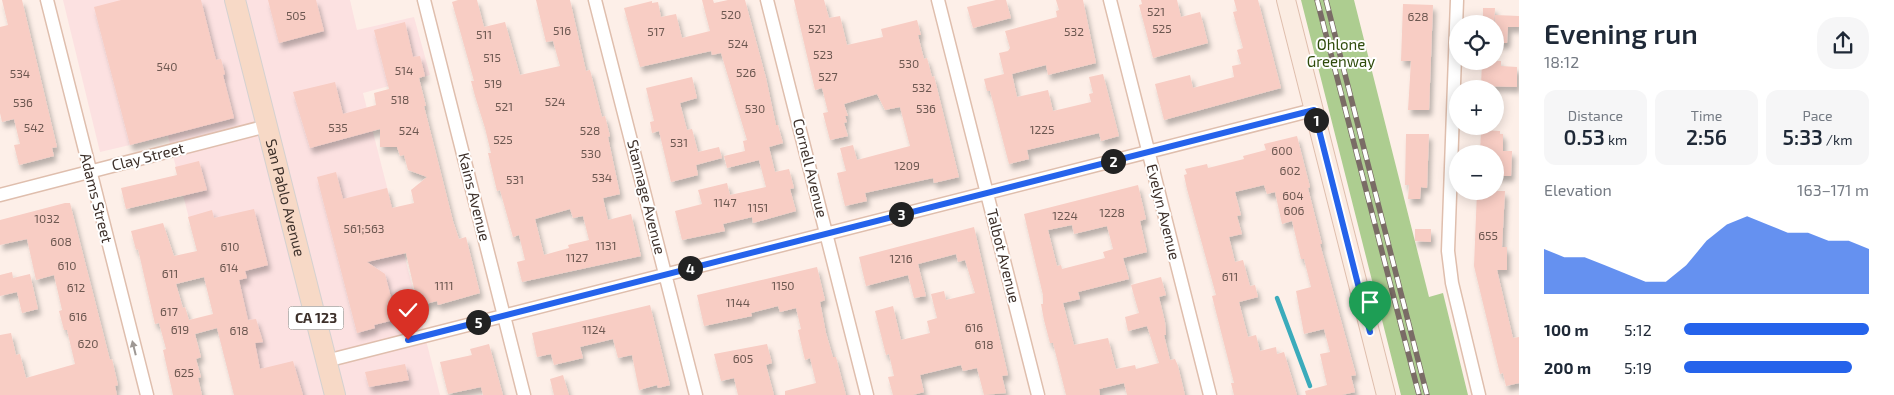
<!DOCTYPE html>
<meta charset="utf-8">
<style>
:root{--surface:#fff;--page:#f6f6f7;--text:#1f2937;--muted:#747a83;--accent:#2563eb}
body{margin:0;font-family:"Exo 2",sans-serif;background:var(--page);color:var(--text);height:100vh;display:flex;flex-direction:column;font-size:19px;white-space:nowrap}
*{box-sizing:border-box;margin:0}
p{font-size:16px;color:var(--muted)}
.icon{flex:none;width:28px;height:28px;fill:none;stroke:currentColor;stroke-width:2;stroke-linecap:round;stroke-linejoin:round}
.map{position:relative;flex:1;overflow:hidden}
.details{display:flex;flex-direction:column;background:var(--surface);width:375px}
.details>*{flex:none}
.fabs{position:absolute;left:1449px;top:15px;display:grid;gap:10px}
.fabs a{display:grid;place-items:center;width:55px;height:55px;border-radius:50%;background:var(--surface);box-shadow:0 2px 12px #0003;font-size:25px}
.pin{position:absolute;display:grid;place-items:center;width:42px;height:42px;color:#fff;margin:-51px -21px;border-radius:50% 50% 50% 0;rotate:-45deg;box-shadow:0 0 5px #0007}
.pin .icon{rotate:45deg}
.km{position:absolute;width:25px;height:25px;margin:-12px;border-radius:50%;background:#222;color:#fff;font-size:14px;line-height:25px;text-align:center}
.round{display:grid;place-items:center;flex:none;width:52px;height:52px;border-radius:20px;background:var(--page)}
.summary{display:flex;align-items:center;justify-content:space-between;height:85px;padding:0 25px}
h1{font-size:28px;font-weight:600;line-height:38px}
.stats{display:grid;grid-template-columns:repeat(3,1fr);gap:8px;height:85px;padding:5px 25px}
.stats div{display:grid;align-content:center;border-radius:12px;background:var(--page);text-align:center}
.stats b{font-size:21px;font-weight:600}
.stats small{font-size:14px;font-weight:400}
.stats p{font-size:14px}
.chart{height:140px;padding:10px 25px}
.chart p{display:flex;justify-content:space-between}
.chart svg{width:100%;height:90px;margin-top:5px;fill:var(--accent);opacity:.7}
ul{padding:0 25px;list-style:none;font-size:16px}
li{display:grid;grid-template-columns:80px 60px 1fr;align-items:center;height:38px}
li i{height:12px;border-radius:6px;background:var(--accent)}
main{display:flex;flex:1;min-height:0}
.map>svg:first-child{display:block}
.commercial{fill:#fce1e1}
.green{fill:#adcd90}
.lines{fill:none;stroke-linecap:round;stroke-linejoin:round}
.stream{stroke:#3babbb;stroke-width:4.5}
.building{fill:#f8cdc4;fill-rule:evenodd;filter:url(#shadow)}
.street-casing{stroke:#dfbead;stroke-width:15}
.secondary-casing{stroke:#dfbead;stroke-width:20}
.primary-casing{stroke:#d4d1d0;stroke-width:22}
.street{stroke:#fff;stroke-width:12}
.secondary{stroke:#fbece2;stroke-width:18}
.primary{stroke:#f7d9c6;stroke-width:20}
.rail-casing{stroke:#7a6c66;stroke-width:5.5}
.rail{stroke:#fff;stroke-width:4;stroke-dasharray:11;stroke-linecap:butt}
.oneway{fill:#9e9894}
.route-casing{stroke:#fff;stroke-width:10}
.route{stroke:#2563eb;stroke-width:6}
.labels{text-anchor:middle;stroke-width:4;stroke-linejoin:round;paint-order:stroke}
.number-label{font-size:12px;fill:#6c5750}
.shield{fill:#fff;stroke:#776e6a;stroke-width:1}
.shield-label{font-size:14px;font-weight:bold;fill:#3d302a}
.park-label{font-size:15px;fill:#2f4b0b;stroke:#fff}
.street-label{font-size:15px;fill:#3d302a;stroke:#fff}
</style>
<main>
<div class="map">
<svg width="1519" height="395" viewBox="0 0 1519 395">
<defs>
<filter id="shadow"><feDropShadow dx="3" dy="5.5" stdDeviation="2.5" flood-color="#0004"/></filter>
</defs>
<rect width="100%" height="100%" fill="#fdefe8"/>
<path class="commercial" d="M63,0H350L357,30L414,17L430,75L363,93L440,395H234L168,136L100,152Z"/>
<path class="green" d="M1301,0H1354L1429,297L1443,293L1468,395H1401Z"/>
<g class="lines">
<path class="stream" d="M1277,298L1310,386"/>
</g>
<path class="building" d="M2,0H22L57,147L52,148L54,156L19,165L14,145L20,144L14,119L2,122L0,113V27L8,25Z
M121,0H201L216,60L221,59L225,74L223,75L234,118L130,145L94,7Z
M268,0H316L324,31L279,43Z
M458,0H477L484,27L505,22L520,75L560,66L553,41L546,42L536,0H570L586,71L590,70L602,117L605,116L610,136L608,137L620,194L603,198L608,220L631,214L641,256L522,282L517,262L525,260L519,235L513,237L500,190L497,191L488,153H491L485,128L475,96L471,81H474L452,2ZM570,209L573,218L583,216L589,240L568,245L569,248L544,255L535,219Z
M702,0H713L714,3L728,0H745L766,78L776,125H778L783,143L769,147L775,172L789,169L794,188L790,189L796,211L753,223L752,217L723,224L725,231L682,240L675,211L702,204L698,190L727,183L730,195L766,187L759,160L727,168L724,156L745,151L743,141L747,140L721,53L712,55L711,51L640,67L624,8L652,1V3L658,2L661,17L676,14L682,38L710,31Z
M794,0H824L829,18L840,16L847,45L883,37L881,29L917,20L921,35H918L924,59L927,58L932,77L934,76L959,177L934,183L933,178L865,193L867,201L845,206L837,173L846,171L840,148L853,145L857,160L910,146L900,107L885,110L877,94L844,104L848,116H845L847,122L844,123L848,136L830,140L823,113L828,112L822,88L815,90Z
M996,0H1006L1011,18L973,28L967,7Z
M1056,0H1083L1096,63L1048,75L1046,65L1012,74L1017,97L1048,90L1053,111L1091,102L1089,94L1093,93L1089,77L1103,74L1119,136L1101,141L1099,133L1027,150L1029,159L1009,164L990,91H987L984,79L1004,74L999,53L1008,51L1010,48L1005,31L1057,17L1056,11L1059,10Z
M1141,0H1177L1181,17L1200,12L1208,43L1153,58L1139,5L1142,4Z
M1234,0H1258L1281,88L1164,120L1155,84L1190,75L1193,88L1234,77L1232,66L1241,64L1237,50L1243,48L1233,12L1237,11Z
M1403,4L1433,5L1429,110H1408L1411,61H1401Z
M1483,8H1495L1494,24H1483Z
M1495,15L1519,16V27H1508L1507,43H1495Z
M405,22L413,57L420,56L425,76L419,78L426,106H424L453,221L459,239L466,237L480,293L438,305L437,301L418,306L406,253L367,262L385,274L395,313L392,314L394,320L374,325L375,328L357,333L317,177L336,172L343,199L387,188L392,208L414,203L411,190L427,177L408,170L404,155L400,156L397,147H380V129L310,148L293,92L335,82L343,114L376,105L374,93L389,89L374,30Z
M1482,61H1501V66L1517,67V87L1481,86Z
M692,77L697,98L680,103L687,130L692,129L698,152L719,147L722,158L696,165L698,175L671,182L659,131L652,133L650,122L654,121L646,88Z
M1481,130L1500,131V134H1503V151H1512L1511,176H1495V154H1480Z
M1406,134H1429L1427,188L1421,187L1420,199H1408L1409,185H1405Z
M1297,136L1310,187L1308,188L1322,244H1320L1356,375L1351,376L1355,392L1342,395H1306L1305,391L1327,385L1320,354L1330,352L1324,329L1304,334L1296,291L1311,287L1304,259H1301L1292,221L1282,224L1275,192L1267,194L1264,185L1235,192L1241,215L1237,216L1242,234L1229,237L1235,262L1243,260L1250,286L1255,285L1258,297L1239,302L1248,337L1256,335L1260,351L1276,347L1277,354L1284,352L1297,395H1234L1231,383H1234L1212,296L1216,295L1187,189L1184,175L1187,174L1185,169L1207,164L1208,168L1244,159L1243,156L1266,150L1264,144Z
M199,161L207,190L126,209L121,188L177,175L175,167Z
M1138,185L1146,219L1140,221L1147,252L1123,258L1129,279L1078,292L1080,299L1063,303L1074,345L1108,338L1116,369L1135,365L1136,369L1159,363L1147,326L1128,331L1125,317L1139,313L1131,285L1161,277L1166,295L1159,297L1165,322L1166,335H1164L1170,360L1175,359L1178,366L1185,395H1127L1124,383L1099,389L1100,395H1066L1053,343H1050L1044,320L1041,304H1043V295L1024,214ZM1072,225L1074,234L1107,226L1113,249L1103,252L1105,258L1062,269L1061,265L1057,266L1048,230Z
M1477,191H1505L1502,247H1507V270H1497L1513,338L1519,337V383L1506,386L1503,373L1500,374L1474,266Z
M65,203H70L110,360L112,359L118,385L115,386L117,395H0V335L11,333L16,355L20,354L26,378L75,364L67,330H64L59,311L62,310L54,275L36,280L27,239L0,245V220Z
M254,209L268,265L245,271L247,278L239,280L248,320L256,319L263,342L255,343L260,369L293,361L303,395H234L217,328L195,334L201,357L196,359L201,377L198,378L202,395H173L163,350L166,349L159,323L155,324L138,249L136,250L131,231L163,223L174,256L197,251L188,217L212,210L214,218ZM204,277L213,314L189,320L185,307L183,308L176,284Z
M974,227L1008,375L1002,376L1006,393L984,395L977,368L963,371L961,365L920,375L924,392L913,395H893L888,377L894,376L889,354L886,355L875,311L893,306L901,340L930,333L927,321L937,318L931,294L944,291L946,300L975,293L965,260L958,262L956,254L918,264L926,296L914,298L908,275L866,286L859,257Z
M1415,229H1431V242L1415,241Z
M817,267L825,300L820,302L826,333L833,357H836L846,395H785V391L816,383L810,358L805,360L798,330L801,329L796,308L780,312L778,306L751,313L752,316L704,326L697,295Z
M12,272L13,278L30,274L38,309L22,313L17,292L0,296V275Z
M650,305L670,385L658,388L657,385L639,390L632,355L618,358L613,339L580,347L583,358L554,365L551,354L537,357L532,333Z
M489,344L503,395H483L481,387L448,394L440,362L472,355L470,349Z
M767,344L772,363L766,365L774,395H738L734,378L721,381L714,354Z
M405,364L409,380L369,387L365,372Z
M563,375L569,395H554L550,379Z"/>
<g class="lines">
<defs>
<path id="street" d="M47,0L147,395
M424,0L524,395
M595,0L696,395
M767,0L867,395
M938,0L1038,395
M1110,0L1210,395
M1457,0L1448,251L1452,283L1479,395
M0,195L267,126
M326,361L1313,110"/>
<path id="secondary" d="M1286,0L1386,395"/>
<g id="primary">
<path id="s1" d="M235,0L335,395"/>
</g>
</defs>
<use href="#street" class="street-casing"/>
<use href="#secondary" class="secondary-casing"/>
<use href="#primary" class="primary-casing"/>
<use href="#street" class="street"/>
<use href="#secondary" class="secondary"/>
<use href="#primary" class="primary"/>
<defs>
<path id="rail" d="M1317,0L1419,395
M1326,0L1427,395"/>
</defs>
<use href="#rail" class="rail-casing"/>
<use href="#rail" class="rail"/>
</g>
<defs><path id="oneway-solid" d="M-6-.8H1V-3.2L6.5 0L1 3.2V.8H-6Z" transform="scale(1.25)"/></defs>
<use class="oneway" href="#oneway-solid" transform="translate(134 348) rotate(-104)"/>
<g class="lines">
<defs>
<path id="route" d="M408,340L1314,110L1370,332"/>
</defs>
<use href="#route" class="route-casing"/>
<use href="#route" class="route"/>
</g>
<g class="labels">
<g class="number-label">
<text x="1156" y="16">521</text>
<text x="731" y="19">520</text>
<text x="296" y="20">505</text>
<text x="1418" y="21">628</text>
<text x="817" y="33">521</text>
<text x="1162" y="33">525</text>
<text x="562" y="35">516</text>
<text x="656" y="36">517</text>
<text x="1074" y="36">532</text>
<text x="484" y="39">511</text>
<text x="738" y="48">524</text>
<text x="823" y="59">523</text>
<text x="492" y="62">515</text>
<text x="909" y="68">530</text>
<text x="167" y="71">540</text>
<text x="404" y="75">514</text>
<text x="746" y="77">526</text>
<text x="20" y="78">534</text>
<text x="828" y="81">527</text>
<text x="493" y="88">519</text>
<text x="922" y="92">532</text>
<text x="400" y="104">518</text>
<text x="555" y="106">524</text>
<text x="23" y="107">536</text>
<text x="504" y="111">521</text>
<text x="755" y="113">530</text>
<text x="926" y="113">536</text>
<text x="34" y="132">542</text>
<text x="338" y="132">535</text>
<text x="1042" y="134">1225</text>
<text x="409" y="135">524</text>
<text x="590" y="135">528</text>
<text x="503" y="144">525</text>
<text x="679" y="147">531</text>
<text x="1282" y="155">600</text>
<text x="591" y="158">530</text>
<text x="907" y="170">1209</text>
<text x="1290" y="175">602</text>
<text x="602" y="182">534</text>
<text x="515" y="184">531</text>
<text x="1293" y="200">604</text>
<text x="725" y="207">1147</text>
<text x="758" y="212">1151</text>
<text x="1294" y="215">606</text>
<text x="1112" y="217">1228</text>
<text x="1065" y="220">1224</text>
<text x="47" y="223">1032</text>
<text x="364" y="233">561;563</text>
<text x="1488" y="240">655</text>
<text x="61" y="246">608</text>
<text x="606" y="250">1131</text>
<text x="230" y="251">610</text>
<text x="577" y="262">1127</text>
<text x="901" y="263">1216</text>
<text x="67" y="270">610</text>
<text x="229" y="272">614</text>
<text x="170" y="278">611</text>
<text x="1230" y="281">611</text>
<text x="444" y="290">1111</text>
<text x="783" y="290">1150</text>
<text x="76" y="292">612</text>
<text x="738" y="307">1144</text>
<text x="169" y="316">617</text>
<text x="78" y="321">616</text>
<text x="974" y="332">616</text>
<text x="180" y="334">619</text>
<text x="594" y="334">1124</text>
<text x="239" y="335">618</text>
<text x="88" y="348">620</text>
<text x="984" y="349">618</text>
<text x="743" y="363">605</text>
<text x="184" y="377">625</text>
</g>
<rect class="shield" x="288.5" y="306.5" width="55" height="23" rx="4"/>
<g class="shield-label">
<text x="316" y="323">CA 123</text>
</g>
<g class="park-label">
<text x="1341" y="50">Ohlone<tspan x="1341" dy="17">Greenway</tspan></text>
</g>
<g class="street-label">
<text transform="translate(148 157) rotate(-14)" y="5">Clay Street</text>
<text transform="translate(810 168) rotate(76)" y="5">Cornell Avenue</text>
<text transform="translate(474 197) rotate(76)" y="5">Kains Avenue</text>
<text transform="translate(646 197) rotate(76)" y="5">Stannage Avenue</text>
<text transform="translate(96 198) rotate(76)" y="5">Adams Street</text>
<text dy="5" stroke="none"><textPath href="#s1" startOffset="204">San Pablo Avenue</textPath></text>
<text transform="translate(1163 212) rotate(76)" y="5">Evelyn Avenue</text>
<text transform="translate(1003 256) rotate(76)" y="5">Talbot Avenue</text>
</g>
</g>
</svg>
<div class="fabs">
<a><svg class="icon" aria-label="locate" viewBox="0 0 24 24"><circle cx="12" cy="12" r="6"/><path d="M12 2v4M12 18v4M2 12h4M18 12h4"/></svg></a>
<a>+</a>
<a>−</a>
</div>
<div class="pin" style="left:1370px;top:332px;background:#1e9e55"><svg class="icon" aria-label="arrive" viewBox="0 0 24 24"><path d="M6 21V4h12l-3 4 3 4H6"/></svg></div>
<div class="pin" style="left:408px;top:340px;background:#d93025"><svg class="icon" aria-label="check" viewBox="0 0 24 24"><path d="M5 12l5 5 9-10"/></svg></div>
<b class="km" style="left:1316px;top:120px">1</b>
<b class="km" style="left:1113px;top:161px">2</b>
<b class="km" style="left:901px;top:214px">3</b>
<b class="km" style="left:690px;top:268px">4</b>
<b class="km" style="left:478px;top:322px">5</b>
</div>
<section class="details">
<div class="summary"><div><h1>Evening run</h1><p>18:12</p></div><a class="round"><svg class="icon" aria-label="share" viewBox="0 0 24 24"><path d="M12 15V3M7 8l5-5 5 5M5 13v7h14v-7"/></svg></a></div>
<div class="stats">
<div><p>Distance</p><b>0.53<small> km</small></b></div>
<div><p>Time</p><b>2:56</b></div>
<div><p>Pace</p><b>5:33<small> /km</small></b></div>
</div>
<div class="chart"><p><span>Elevation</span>163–171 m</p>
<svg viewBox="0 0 160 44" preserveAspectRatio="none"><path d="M0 44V22L10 26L20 26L30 30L40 34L50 38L60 38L70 30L80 18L90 10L100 6L110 10L120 14L130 14L140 18L150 18L160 22V44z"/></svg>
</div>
<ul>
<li><b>100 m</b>5:12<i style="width:100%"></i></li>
<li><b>200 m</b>5:19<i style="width:91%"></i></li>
</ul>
</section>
</main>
